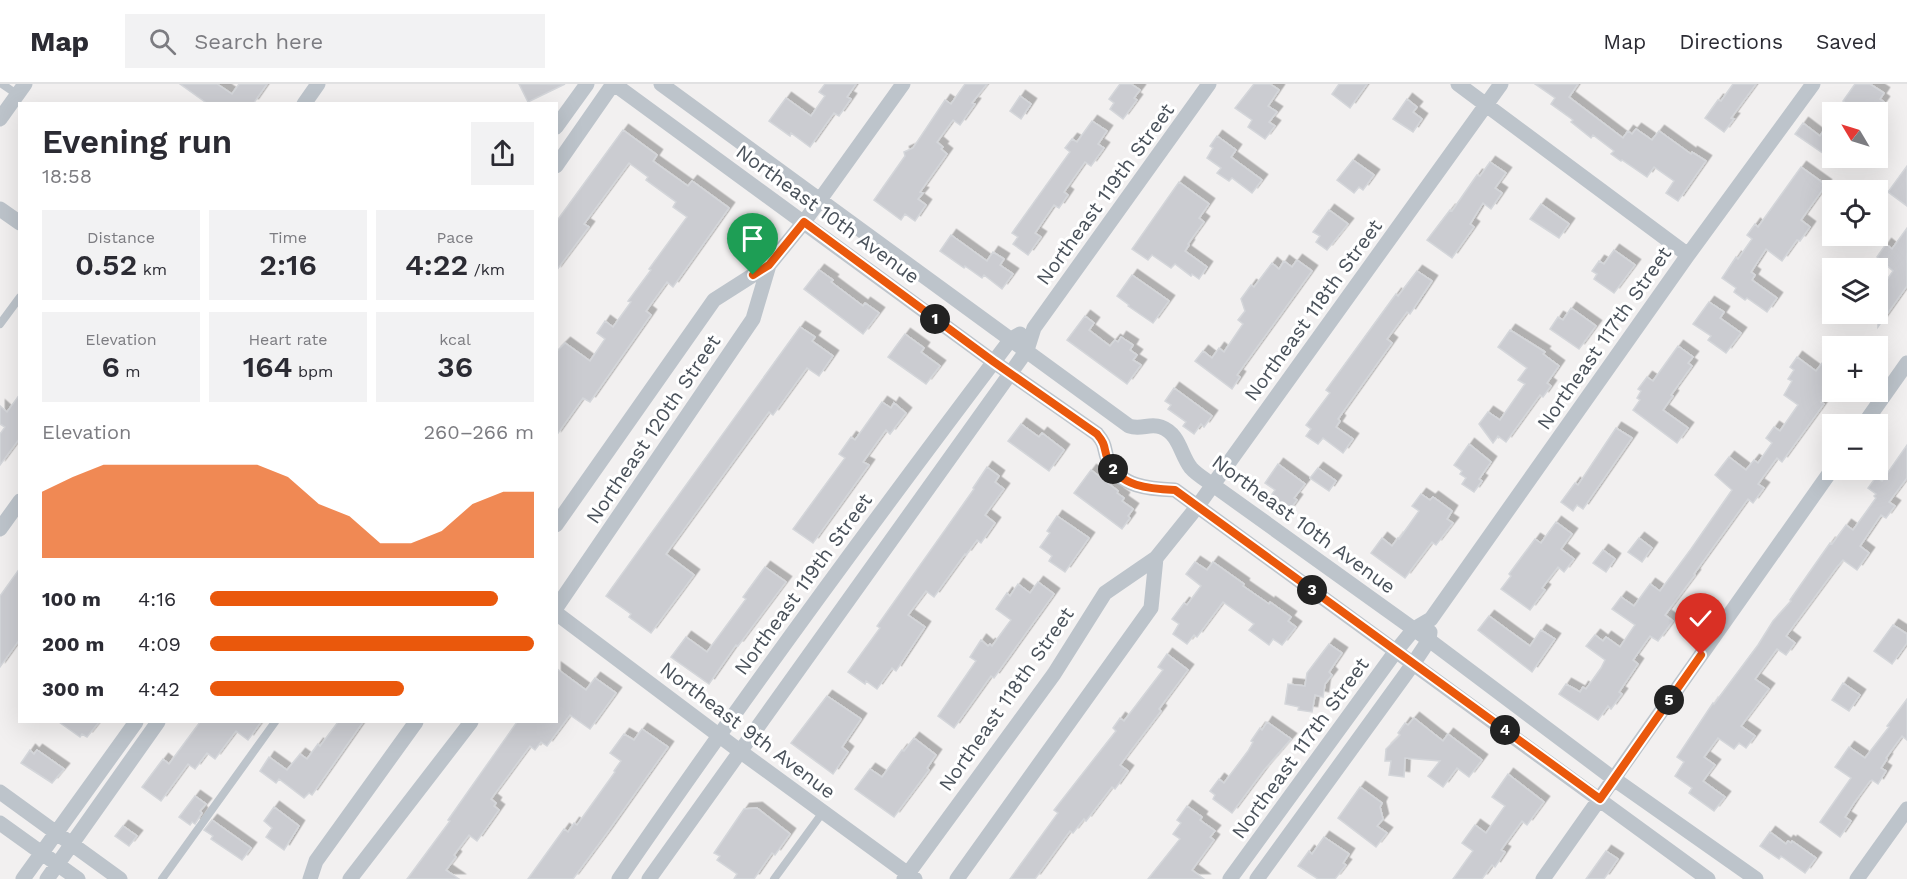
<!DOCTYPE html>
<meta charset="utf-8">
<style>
:root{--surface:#fff;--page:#f2f2f3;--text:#2b2b33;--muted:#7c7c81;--line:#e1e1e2;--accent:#ea580c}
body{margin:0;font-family:"Work Sans",sans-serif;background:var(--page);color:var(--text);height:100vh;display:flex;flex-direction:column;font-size:22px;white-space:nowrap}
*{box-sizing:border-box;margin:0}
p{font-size:20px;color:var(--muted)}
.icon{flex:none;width:33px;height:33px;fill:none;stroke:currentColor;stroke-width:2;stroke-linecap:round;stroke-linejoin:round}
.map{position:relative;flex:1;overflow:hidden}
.panel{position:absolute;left:18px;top:18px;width:540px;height:621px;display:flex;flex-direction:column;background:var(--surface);border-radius:0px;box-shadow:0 6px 24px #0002}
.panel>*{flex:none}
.needle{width:39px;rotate:308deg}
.fabs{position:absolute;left:1822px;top:18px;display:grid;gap:12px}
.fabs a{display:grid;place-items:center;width:66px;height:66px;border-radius:0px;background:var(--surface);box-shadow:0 6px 24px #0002;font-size:30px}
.pin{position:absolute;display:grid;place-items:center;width:51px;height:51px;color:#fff;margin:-62px -26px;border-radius:50% 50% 50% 0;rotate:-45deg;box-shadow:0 0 6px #0007}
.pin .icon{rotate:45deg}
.km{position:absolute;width:30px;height:30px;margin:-15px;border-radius:50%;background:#222;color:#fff;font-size:16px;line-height:30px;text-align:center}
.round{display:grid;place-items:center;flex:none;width:63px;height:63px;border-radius:0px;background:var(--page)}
.summary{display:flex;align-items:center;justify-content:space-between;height:102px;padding:0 24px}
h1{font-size:33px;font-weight:600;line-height:45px}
.metrics{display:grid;grid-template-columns:repeat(3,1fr);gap:9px;height:102px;padding:6px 24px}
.metrics div{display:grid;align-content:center;border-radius:0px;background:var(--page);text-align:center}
.metrics b{font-size:30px;font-weight:600}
.metrics small{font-size:16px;font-weight:400}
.metrics p{font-size:16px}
.chart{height:168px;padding:12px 24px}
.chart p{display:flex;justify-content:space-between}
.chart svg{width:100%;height:108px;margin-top:6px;fill:var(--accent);opacity:.7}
ul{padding:0 24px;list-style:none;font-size:20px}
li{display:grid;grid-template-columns:96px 72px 1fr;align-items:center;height:45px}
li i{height:15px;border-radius:8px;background:var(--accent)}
header{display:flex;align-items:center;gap:36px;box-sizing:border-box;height:84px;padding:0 30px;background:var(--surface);border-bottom:2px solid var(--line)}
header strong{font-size:28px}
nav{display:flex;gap:33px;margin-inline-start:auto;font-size:21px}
.search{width:420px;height:54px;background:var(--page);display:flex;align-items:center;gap:15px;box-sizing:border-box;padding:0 21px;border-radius:0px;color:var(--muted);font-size:22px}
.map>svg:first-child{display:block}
.building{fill:#cbccd1;stroke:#d4d6da;stroke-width:1.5;filter:url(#shadow)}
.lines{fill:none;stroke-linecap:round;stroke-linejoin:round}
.service{stroke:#bdc4cb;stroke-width:8}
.minor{stroke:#bdc4cb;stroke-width:15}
.route-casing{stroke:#fff;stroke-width:12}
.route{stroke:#ea580c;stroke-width:8}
.labels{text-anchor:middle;stroke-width:6;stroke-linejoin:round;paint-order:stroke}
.street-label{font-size:20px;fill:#4a525b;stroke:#fff}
</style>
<header>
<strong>Map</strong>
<div class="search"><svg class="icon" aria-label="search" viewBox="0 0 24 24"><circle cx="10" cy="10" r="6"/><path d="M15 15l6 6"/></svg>Search here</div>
<nav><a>Map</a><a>Directions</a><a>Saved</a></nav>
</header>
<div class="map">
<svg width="1907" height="795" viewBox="0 0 1907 795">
<defs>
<filter id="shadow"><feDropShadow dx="5.5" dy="-5.5" stdDeviation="0" flood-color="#0004"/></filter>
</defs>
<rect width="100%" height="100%" fill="#f2f0f0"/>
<path class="building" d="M180,0H217L232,10L239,0H267L253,20H208Z
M519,0H565L528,18Z
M825,0H856L847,13L851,15L839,32L834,29L810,63L791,49L790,52L769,37L786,14L811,32L825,12L819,8Z
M965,0H987L972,19L975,20L960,41L953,36L937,58L943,63L941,65L947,70L920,108L923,109L918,115L926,121L915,137L905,130L901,136L874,116L905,72L904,68L913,64L945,16L951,20Z
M1120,0H1131L1140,6L1134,14L1137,16L1123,35L1110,25L1114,19L1109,15Z
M1254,0H1270L1279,6L1268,22L1277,28L1269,38L1275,42L1265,55L1248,43L1252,36L1235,24Z
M1339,0H1367L1350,24L1332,10Z
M1535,0H1578L1569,13L1623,54L1628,47L1632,50L1636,45L1652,56L1659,47L1691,70L1692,68L1706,77L1678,117L1666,109L1674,97L1654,83L1647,93L1622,76L1621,77L1611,70L1614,67L1593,51L1591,54L1571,38L1573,36L1551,20L1555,14Z
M1733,0H1756L1731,34L1734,35L1724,48L1705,34L1718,16L1721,17Z
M1855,0H1870L1884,9L1880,15L1884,18L1877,28H1859L1843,17Z
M1020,12L1031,20L1021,35L1010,27Z
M1407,15L1417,23L1413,28L1422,35L1413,48L1393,35Z
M1833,33V76L1795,50L1803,39L1820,52Z
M1092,37L1107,47L1098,60L1104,64L1091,82L1085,78L1064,108L1068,111L1059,124L1054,121L1035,149L1041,153L1028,171L1013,160L1018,153L1012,149L1070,68L1065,64L1072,55L1077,58Z
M623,46L657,71L653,77L688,102L692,97L729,124L673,203L667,198L646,227L651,231L590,318L583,314L556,352V268L565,259L590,277L605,255L597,249L605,237L613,243L631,218L628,217L651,186L649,185L687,133L673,123L676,118L646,96L648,93L629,79L584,140L589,143L556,187V138Z
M1217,52L1236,66L1231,73L1262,96L1252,109L1232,94L1229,97L1217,89L1221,84L1207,74L1213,64L1210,62Z
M1353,76L1374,91L1363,106L1359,103L1354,109L1337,96Z
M1490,78L1506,89L1495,104L1502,109L1491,125L1483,119L1470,140L1474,143L1452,174L1427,156L1450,126L1452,127L1477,91L1480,92Z
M1907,82V122L1888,108Z
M1801,83L1826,101L1801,136L1810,143L1800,157L1797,156L1782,177L1766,165L1751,188L1755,191L1752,196L1777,214L1767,228L1747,214L1745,216L1734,208L1736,204L1722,194L1736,173L1738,175L1752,155L1747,151L1755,140L1758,143Z
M1179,98L1209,120L1199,134L1204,138L1188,160L1189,161L1185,167L1207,183L1199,195L1192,190L1191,192L1175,180L1171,184L1152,171L1148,176L1132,165Z
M1541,120L1569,140L1559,154L1530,135Z
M1329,126L1348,140L1327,166L1316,158L1320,152L1313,148Z
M1907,144V202L1878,243V209L1893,187L1877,173L1886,160L1892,165Z
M951,151L987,177L993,168L1004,175L1000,181L1013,190L1002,205L984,191L982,194L965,182L964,184L940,167Z
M1614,166L1635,181L1614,209L1594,195L1597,190L1592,187L1599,177L1604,180Z
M1297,176L1312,187L1237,291L1240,293L1232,305L1195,277L1203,267L1212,274L1219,264L1224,268L1243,240L1238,236L1245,227L1241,215L1251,201L1254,203L1272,179L1279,185L1284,177L1292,183Z
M819,186L833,196L831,198L863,222L865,219L879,229L863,250L804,205Z
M1417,187L1432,197L1410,230L1407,228L1387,255L1392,259L1338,335L1340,337L1336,343L1353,355L1343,369L1323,354L1318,360L1306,352L1311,345L1306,341L1330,309L1326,306L1396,210L1398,212Z
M1132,191L1169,217L1153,239L1128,222L1129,221L1117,212Z
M1709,218L1724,228L1720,234L1741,249L1726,269L1708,256L1711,252L1693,240Z
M1571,224L1596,242L1579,265L1550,245L1558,233L1563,236Z
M1085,232L1094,239L1089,246L1110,262L1115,256L1118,258L1121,253L1133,261L1130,266L1137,271L1133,276L1141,281L1127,300L1067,256Z
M800,243L815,253L812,257L833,272L819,292L807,284L773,331L769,328L666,470L694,491L651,549L629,533L631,530L606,512Z
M1510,246L1545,268L1543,270L1559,282L1547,299L1551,302L1543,313L1540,311L1506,358L1498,352L1493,359L1479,340L1488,328L1500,336L1525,300L1518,296L1527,284L1498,263Z
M905,250L924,264L921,268L940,282L926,300L888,273Z
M1678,262L1693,273L1688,279L1692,282L1671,311L1673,312L1663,326L1688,344L1677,359L1633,326L1640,316L1637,314L1641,307L1638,305L1647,293L1653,297Z
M1833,265V301L1821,318L1824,320L1782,378L1777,374L1758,400L1764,404L1753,419L1748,415L1694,490L1695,491L1665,531L1673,537L1658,557L1650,552L1633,576L1638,580L1619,608L1622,610L1611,625L1608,622L1598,636L1559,610L1566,600L1580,608L1583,603L1586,605L1601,584L1605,576L1586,562L1595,551L1603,557L1606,553L1620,563L1635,541L1612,525L1621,513L1634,522L1650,500L1660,507L1691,465L1732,406L1715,391L1729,373L1746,386L1754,376L1758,379L1772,359L1766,354L1774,343L1780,347L1798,321L1784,311L1792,297L1788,295L1794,286L1790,283L1797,273L1816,287Z
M1174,304L1212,332L1204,343L1201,340L1194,350L1183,342L1186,338L1168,325L1171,321L1165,317Z
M20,310V354L0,381V350L5,343L0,340V322L7,328Z
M882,318L891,324L894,319L906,329L890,350L886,346L863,378L869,381L813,459L793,445L845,374L839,370L851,353L855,356Z
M1021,340L1039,353L1042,349L1064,366L1049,387L1008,357Z
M1616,344L1632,354L1583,425L1577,421L1573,427L1561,418L1575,399L1578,401Z
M1469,360L1491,378L1479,395L1482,397L1474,408L1462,400L1466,394L1460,390L1462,387L1454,381Z
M1907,361V394L1889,418L1895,422L1886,434L1881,431L1860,462L1869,469L1857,486L1843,476L1837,483L1786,552L1795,559L1786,571L1777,565L1755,595L1769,605L1741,642L1755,652L1746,664L1739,659L1734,665L1718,654L1704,673L1715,681L1703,697L1725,713L1714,727L1689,709L1692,704L1675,692L1684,678L1677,673L1713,619L1714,620L1758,561L1773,537L1791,517L1790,516L1830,459L1832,460L1846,441L1853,446L1876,414L1874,412L1876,410L1868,404L1876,393L1882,397Z
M1278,380L1305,400L1294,414L1297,416L1289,427L1270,413L1275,406L1265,399Z
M987,383L999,392L995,398L1004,405L985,431L995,439L981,459L977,456L966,471L965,470L934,513L926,507L908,531L925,543L896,587L892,584L877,605L866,597L865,600L848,588L880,544L877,542L974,405L973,404Z
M1318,384L1336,397L1329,407L1310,394Z
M1091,386L1118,407L1117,409L1124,414L1122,417L1133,425L1128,432L1130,434L1122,445L1074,409Z
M1421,410L1430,416L1433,413L1452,427L1447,435L1453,439L1436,461L1432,458L1405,494L1371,469L1382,454L1392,462L1398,454L1399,455L1419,427L1412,422Z
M1057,432L1089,454L1065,488L1049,477L1052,472L1040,463L1050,449L1047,447Z
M1556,438L1572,450L1561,465L1574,475L1564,488L1558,483L1542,504L1545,506L1530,526L1501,505L1511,492L1509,490L1535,455L1541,459Z
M1639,454L1652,464L1642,478L1628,468Z
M1603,466L1615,475L1606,488L1593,479Z
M1195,478L1207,486L1213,478L1244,500L1243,502L1269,520L1270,518L1291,533L1288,537L1296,543L1282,561L1273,555L1269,561L1249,546L1254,540L1223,518L1197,553L1194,551L1187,560L1173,550L1179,540L1172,535L1184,519L1187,521L1201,502L1186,490Z
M765,483L786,498L738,562L736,561L709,600L671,573L686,553L707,568L746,515L743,513Z
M20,484V555L0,583V512Z
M1038,498L1054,510L994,594L991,592L954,644L938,632L976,577L970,573L981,556L988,562L990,560L992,562L1011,536L996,525L1007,509L1010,512L1018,500L1030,509Z
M1489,532L1530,562L1541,546L1555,555L1532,588L1478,546Z
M1893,541L1907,550V559L1892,580L1874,567Z
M1329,560L1342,569L1329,588L1332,591L1325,600L1323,613L1315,611L1312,628L1298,626L1299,623L1285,620L1288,600L1305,602L1307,589Z
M1167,570L1188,586L1159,625L1161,627L1120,681L1128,687L1115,705L1112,703L1086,737L1084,735L1073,749L1070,747L1035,795H1010L1058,729L1054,726L1116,647L1113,644L1120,634L1124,637L1163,586L1158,583Z
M556,584L586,606L595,594L616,609L590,645L570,631L547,662L541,658L535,666L530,662L491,715L496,719L494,722L499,726L477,757L469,751L454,771L456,773L446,786L459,795H407L450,737L448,736L517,638H556Z
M1843,599L1860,611L1849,627L1832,616Z
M827,612L861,635L842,663L848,668L833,690L791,659Z
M1907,615V656L1902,652L1886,674L1887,675L1881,684L1886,687L1878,700L1872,696L1870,697L1854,719L1845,733L1851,737L1840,753L1820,738L1851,694L1835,683L1849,663L1865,674L1889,643L1887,642Z
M1414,634L1443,657L1448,650L1482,676L1469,693L1457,684L1443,703L1428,692L1440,677L1405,674L1404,693L1389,691L1391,677H1385L1386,665L1400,651L1398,649L1405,639L1408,641Z
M59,638H99L87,653L82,650L80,653Z
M200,638H261L248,656L236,647L215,675L207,669L195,685L188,680L161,717L142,703L163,675L169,680Z
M338,638H363L312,711L309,709L304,714L279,695L276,699L260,687L269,673L287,686L300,670L307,675L318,660L320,662Z
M1267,638L1291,655L1264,686L1232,729L1213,715L1215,711L1210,707L1219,695L1224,699L1248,667L1253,658L1251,657L1260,644L1262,646Z
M642,645L668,663L607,749L573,795H528L564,745L568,748L574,739L577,741L615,688L614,687L621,677L610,669L624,650L634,656Z
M914,654L936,671L927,684L929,686L894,733L855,705L870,685L882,693L902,666L904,667Z
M30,666L34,670L37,666L64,685L52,699L21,679Z
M1508,690L1544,718L1527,741L1522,737L1501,766L1505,768L1495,783L1492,781L1482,795H1453L1473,767L1462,759L1475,741L1486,749L1505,722L1492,713Z
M1360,703L1382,719L1380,723L1383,735L1377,742L1387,749L1376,763L1338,734Z
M195,712L206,720L200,727L202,729L195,740L192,738L190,741L179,733Z
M1187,722L1202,733L1200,736L1215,747L1210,753L1214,756L1192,786L1204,795H1148L1180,755L1173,750L1181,739L1177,736Z
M274,723L299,742L284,766L266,753L272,744L264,737Z
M757,724L790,750L775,771L772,769L754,795H734L737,790L717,776L720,772L714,769L744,725Z
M212,736L251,764L242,776L211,755L213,752L204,746Z
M123,742L137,752L129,762L115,752Z
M1770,748L1786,760L1788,757L1791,759L1792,757L1816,774L1805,789L1781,772L1779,775L1760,762Z
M1324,753L1349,770L1343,779L1346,781L1335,795H1318L1298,782L1309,767L1312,770Z
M1606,767L1618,775L1604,795H1586Z"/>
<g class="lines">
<path class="service" d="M2,0L18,11
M0,240L20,213
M162,795L275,638
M774,795L823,728"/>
<path class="minor" d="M614,0L994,278L1097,350C1107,362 1103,364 1108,376C1119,403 1150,405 1175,406L1708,795
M661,0L1129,342C1141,346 1150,339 1161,343C1180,350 1180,370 1191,384C1196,390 1206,396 1213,401L1429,556L1614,695L1756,795
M1458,0L1688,171
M304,20L318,0
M0,35L25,0
M556,43L587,0
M556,82L613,0
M0,125L20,139
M1864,340L1907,279
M556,441L714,216L769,181L804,138L903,0
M0,445L20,417
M556,524L753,235L769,181
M556,529L741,668L915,795
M0,708L120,795
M0,739L78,795
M23,795L136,638
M47,795L158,638
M310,795L316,777L416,638
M350,795L471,638
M619,795C745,611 877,432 1011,255L1020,250
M649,795L1010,290L1027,266L1034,244L1209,0
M904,795L1054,590L1105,509L1156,474L1197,423L1501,0
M957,795L1151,524L1156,474
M1230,795L1396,567L1414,545L1431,535L1688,171L1813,0
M1257,795L1413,580L1429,556L1430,548
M1543,795L1833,384
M1857,795L1907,725"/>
</g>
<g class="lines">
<defs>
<path id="route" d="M753,191L769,181L804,138L994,278L1097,350C1107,362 1103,364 1108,376C1119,403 1150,405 1175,406L1600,715L1701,571"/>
</defs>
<use href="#route" class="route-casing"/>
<use href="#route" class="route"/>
</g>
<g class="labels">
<g class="street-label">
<text transform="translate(1105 110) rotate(-54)" y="7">Northeast 119th Street</text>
<text transform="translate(828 130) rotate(36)" y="7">Northeast 10th Avenue</text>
<text transform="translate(1313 226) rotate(-54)" y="7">Northeast 118th Street</text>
<text transform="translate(1604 254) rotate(-55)" y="7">Northeast 117th Street</text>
<text transform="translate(653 345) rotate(-56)" y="7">Northeast 120th Street</text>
<text transform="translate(1304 440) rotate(36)" y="7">Northeast 10th Avenue</text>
<text transform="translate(803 500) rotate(-54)" y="7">Northeast 119th Street</text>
<text transform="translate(1006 615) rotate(-55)" y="7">Northeast 118th Street</text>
<text transform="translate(748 646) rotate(37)" y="7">Northeast 9th Avenue</text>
<text transform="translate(1300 664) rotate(-54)" y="7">Northeast 117th Street</text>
</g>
</g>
</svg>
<div class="fabs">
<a><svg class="needle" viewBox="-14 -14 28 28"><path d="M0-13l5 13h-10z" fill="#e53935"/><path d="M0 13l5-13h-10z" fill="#7c7c81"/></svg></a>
<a><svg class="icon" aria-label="locate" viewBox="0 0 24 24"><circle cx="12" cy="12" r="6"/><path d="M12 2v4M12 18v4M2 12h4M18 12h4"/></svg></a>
<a><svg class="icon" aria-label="layers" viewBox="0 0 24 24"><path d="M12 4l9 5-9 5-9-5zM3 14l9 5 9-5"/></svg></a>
<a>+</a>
<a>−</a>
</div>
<div class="pin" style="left:753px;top:191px;background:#1e9e55"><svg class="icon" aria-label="arrive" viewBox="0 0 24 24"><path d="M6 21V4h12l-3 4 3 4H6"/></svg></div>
<div class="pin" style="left:1701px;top:571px;background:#d93025"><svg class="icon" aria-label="check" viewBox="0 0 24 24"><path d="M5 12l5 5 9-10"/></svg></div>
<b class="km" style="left:935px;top:235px">1</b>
<b class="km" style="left:1113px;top:385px">2</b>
<b class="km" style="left:1312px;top:506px">3</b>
<b class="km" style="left:1505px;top:646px">4</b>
<b class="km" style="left:1669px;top:616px">5</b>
<section class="panel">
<div class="summary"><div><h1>Evening run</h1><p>18:58</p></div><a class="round"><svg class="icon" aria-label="share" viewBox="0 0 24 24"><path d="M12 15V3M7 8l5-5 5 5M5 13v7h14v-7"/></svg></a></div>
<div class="metrics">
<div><p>Distance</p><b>0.52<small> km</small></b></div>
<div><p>Time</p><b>2:16</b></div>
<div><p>Pace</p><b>4:22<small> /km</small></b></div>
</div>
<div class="metrics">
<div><p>Elevation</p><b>6<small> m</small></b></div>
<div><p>Heart rate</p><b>164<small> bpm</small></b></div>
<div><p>kcal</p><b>36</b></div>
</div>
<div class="chart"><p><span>Elevation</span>260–266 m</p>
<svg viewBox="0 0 160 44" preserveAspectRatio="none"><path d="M0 44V17L10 11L20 6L30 6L40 6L50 6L60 6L70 6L80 11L90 22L100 27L110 38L120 38L130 33L140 22L150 17L160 17V44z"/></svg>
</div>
<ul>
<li><b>100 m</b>4:16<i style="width:89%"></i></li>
<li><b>200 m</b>4:09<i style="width:100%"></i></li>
<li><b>300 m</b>4:42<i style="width:60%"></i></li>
</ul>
</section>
</div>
